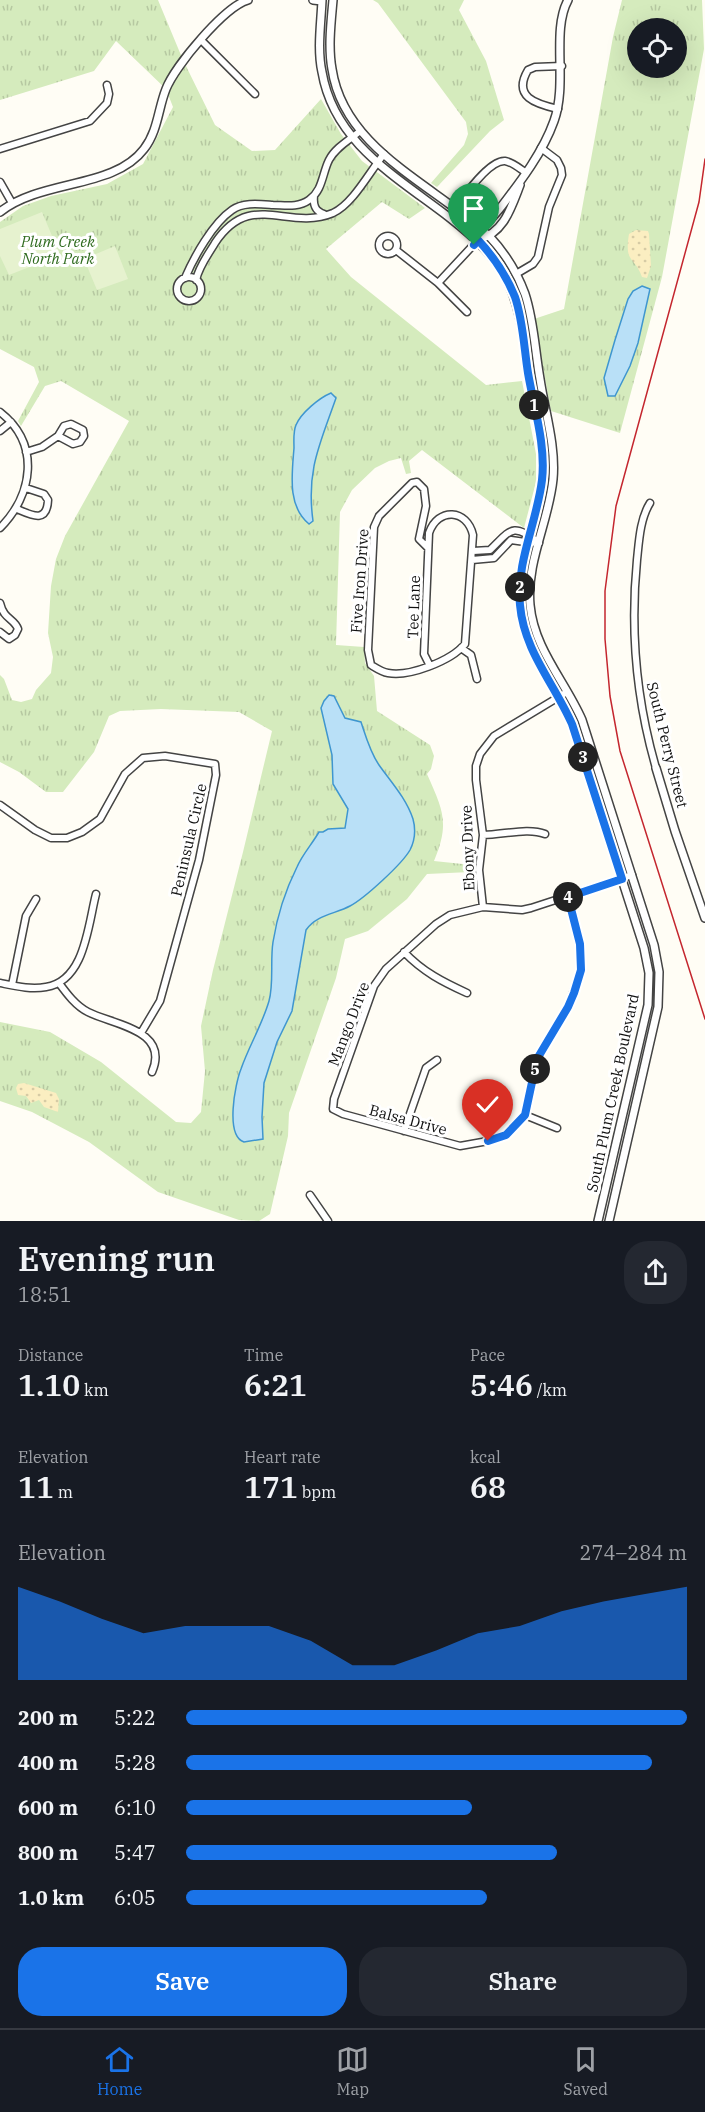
<!DOCTYPE html>
<meta charset="utf-8">
<style>
:root{--surface:#171b24;--page:#242831;--text:#f1f3f6;--muted:#9ea1a6;--line:#363941;--accent:#1a73e8}
body{margin:0;font-family:"IBM Plex Serif",serif;background:var(--page);color:var(--text);height:100vh;display:flex;flex-direction:column;font-size:22px;white-space:nowrap}
*{box-sizing:border-box;margin:0}
p{font-size:20px;color:var(--muted)}
.icon{flex:none;width:33px;height:33px;fill:none;stroke:currentColor;stroke-width:2;stroke-linecap:round;stroke-linejoin:round}
.map{position:relative;height:1221px;overflow:hidden}
.sheet{display:flex;flex-direction:column;background:var(--surface);flex:1}
.sheet>*{flex:none}
.fabs{position:absolute;left:627px;top:18px;display:grid;gap:12px}
.fabs a{display:grid;place-items:center;width:60px;height:60px;border-radius:50%;background:var(--surface);box-shadow:0 6px 24px #0002;font-size:30px}
.pin{position:absolute;display:grid;place-items:center;width:51px;height:51px;color:#fff;margin:-62px -26px;border-radius:50% 50% 50% 0;rotate:-45deg;box-shadow:0 0 6px #0007}
.pin .icon{rotate:45deg}
.km{position:absolute;width:30px;height:30px;margin:-15px;border-radius:50%;background:#222;color:#fff;font-size:16px;line-height:30px;text-align:center}
.round{display:grid;place-items:center;flex:none;width:63px;height:63px;border-radius:24px;background:var(--page)}
.summary{display:flex;align-items:center;justify-content:space-between;height:102px;padding:0 18px}
h1{font-size:33px;font-weight:600;line-height:45px}
.metrics{display:grid;grid-template-columns:repeat(3,1fr);gap:9px;height:102px;padding:6px 18px}
.metrics div{display:grid;align-content:center}
.metrics b{font-size:30px;font-weight:600}
.metrics small{font-size:16px;font-weight:400}
.metrics p{font-size:16px}
.chart{height:168px;padding:12px 18px}
.chart p{display:flex;justify-content:space-between}
.chart svg{width:100%;height:108px;margin-top:6px;fill:var(--accent);opacity:.7}
.cta{display:flex;gap:12px;margin-top:auto;padding:12px 18px}
.cta a{flex:1;height:69px;border-radius:24px;background:var(--accent);color:#fff;font-size:24px;font-weight:600;line-height:69px;text-align:center}
.cta a+a{background:var(--page);color:var(--text)}
ul{padding:0 18px;list-style:none;font-size:20px}
li{display:grid;grid-template-columns:96px 72px 1fr;align-items:center;height:45px}
li i{height:15px;border-radius:8px;background:var(--accent)}
.menu{display:flex;justify-content:space-around;align-items:center;height:84px;border-top:2px solid var(--line);background:var(--surface);font-size:16px;color:var(--muted)}
.menu a{display:grid;justify-items:center;gap:3px}
.menu .current{color:var(--accent)}
.map>svg:first-child{display:block}
.grass{fill:url(#grass-tufts);fill-rule:evenodd}
.sand{fill:url(#sand-dots)}
.pitch{fill:#e6f2cf}
.water{fill:#b9e0f7;stroke:#3f96cf;stroke-width:1.5}
.lines{fill:none;stroke-linecap:round;stroke-linejoin:round}
.minor-casing{stroke:#444;stroke-width:9}
.tertiary-casing{stroke:#444;stroke-width:10}
.minor{stroke:#fff;stroke-width:6}
.tertiary{stroke:#fff;stroke-width:7}
.rail{stroke:#c4262e;stroke-width:1.5}
.route-casing{stroke:#fff;stroke-width:12}
.route{stroke:#1a73e8;stroke-width:8}
.labels{text-anchor:middle;stroke-width:6;stroke-linejoin:round;paint-order:stroke}
.park-label{font-size:15px;font-style:italic;fill:#2f6b1f;stroke:#fff}
.street-label{font-size:15px;fill:#111;stroke:#fff}
</style>
<div class="map">
<svg width="705" height="1221" viewBox="0 0 705 1221">
<defs>
<pattern id="grass-tufts" width="24" height="20" patternUnits="userSpaceOnUse" patternTransform="scale(1.5)"><rect width="24" height="20" fill="#d5ebbd"/><path d="M3 7l-1-3M5 7V3M7 7l1-3M15 17l-1-3M17 17v-4M19 17l1-3" fill="none" stroke="#b6c8a1"/></pattern>
<pattern id="sand-dots" width="8" height="8" patternUnits="userSpaceOnUse" patternTransform="scale(1.5)"><rect width="8" height="8" fill="#fbeec1"/><path d="M2 2h.1M6 6h.1" fill="none" stroke="#d6cba5" stroke-width="1.8" stroke-linecap="round"/></pattern>
</defs>
<rect width="100%" height="100%" fill="#fffdf5"/>
<path class="grass" d="M0,0H158L183,60L215,125L252,151L275,150L321,99L341,134L362,161L425,208L409,219L382,202L326,249L351,277L486,385L522,381L536,454V482L524,528L422,450L409,461L411,473L406,474L401,458L389,461L375,468L352,490L340,512L336,645L364,647L365,663L374,676L377,711L430,745L434,756L431,769L427,774C443,810 450,823 434,861L472,865L470,872L427,874L407,899L368,931L345,939L336,978L289,1113L288,1136L270,1214L259,1221L239,1220L158,1192L89,1142L32,1112L0,1101V1022L50,1032L101,1062L176,1122L191,1123L201,1112L205,1071L201,1026L213,970L243,852L272,731L239,712L161,709L120,711L109,716L94,752L63,792H46L19,772L0,762V675L4,679L12,700L21,702L32,699L36,690L51,673L53,657L48,633L51,586L56,559L65,536L129,421L61,381L45,386L21,426L18,421L39,382L34,367L0,349V222L23,206L51,196L107,184L143,164L173,107L166,89L116,41L94,71L0,100Z
M373,0H464L459,10L486,61L504,120L490,131L437,187L431,183L464,145L468,134L466,122L378,3Z
M622,0H702L704,49L662,277L620,433L551,411L534,319L564,309L613,37ZM638,28H676V68H638Z"/>
<path class="sand" d="M636,230L648,231L649,234L651,266L647,278L642,277C635,256 624,264 629,234Z
M24,1083L56,1093L59,1099L58,1112L44,1107L39,1100L31,1103L26,1096L18,1095L16,1088L18,1084Z"/>
<path class="pitch" d="M42,212L60,255L9,275L0,256V229Z
M115,246L128,279L97,290L84,259Z"/>
<path class="water" d="M642,286L650,289L638,343L630,366L615,396H608L604,378L615,340L628,299L633,291Z
M331,393L336,398C320,444 306,470 313,521L309,524C287,506 292,474 294,448C294,441 293,432 296,425C301,413 319,398 331,393Z
M329,695L334,696L345,718L361,722C366,737 370,752 379,765C391,782 406,798 413,819C416,830 415,840 410,850C402,864 365,898 350,906C335,914 316,915 306,930L292,1011L277,1042L264,1083L262,1117L263,1139L244,1142C225,1136 235,1084 241,1069C249,1046 262,1025 269,1001C274,983 270,961 273,942C277,917 286,889 297,867C302,855 312,844 319,832H323L328,829L345,828L348,809L333,784L332,755L321,708L324,701Z"/>
<g class="lines">
<defs>
<path id="minor" d="M201,40L255,94
M558,109C536,104 512,97 528,70L535,67L562,66
M0,149L90,121L107,103L109,94L107,85
M0,182L12,203
M314,196C313,205 315,211 324,214
M455,209C464,196 489,160 505,161C512,162 519,168 525,172
M379 245a9 9 0 1 1 18 0a9 9 0 1 1-18 0Z
M396,250L438,283L467,312
M516,274L533,264L538,257L549,207L562,175L561,168L557,160L541,148
M177 289a12 12 0 1 1 24 0a12 12 0 1 1-24 0Z
M185,278C194,257 213,223 232,210C243,202 259,204 273,205C284,205 298,208 309,200C323,190 322,174 329,160C335,148 349,140 359,132
M196,280C199,266 208,255 215,243C251,189 287,232 333,213C353,204 370,171 384,154
M438,283L478,240
M0,412C41,444 33,495 0,528
M0,431L11,422
M26,452L42,447L58,436L73,444L80,442L84,436L83,430L71,424L64,426L58,436
M650,503C640,519 639,541 637,560C630,631 636,699 656,768
M17,509C31,515 47,524 48,500L44,494L26,488
M428,548L419,539L426,506L424,489L417,482L412,483L379,516L374,527L368,650L371,665C376,668 382,672 388,673C409,677 451,661 465,644L473,535C467,509 438,507 429,533L424,654L430,666
M473,551L490,550C510,531 512,521 539,543
M472,560L494,558L511,540L532,543
M0,603C4,620 14,618 18,629L15,635L9,639L0,632
M461,648L471,655L477,679
M0,805L35,830L51,838H67L82,832L100,819L125,774L143,758L165,756L215,764L216,775L199,860L160,1001L141,1033
M483,835C503,835 528,827 545,834
M568,897L580,944L581,970L568,1007L537,1059L525,1115L506,1135L488,1141L460,1146L343,1114L333,1109L334,1099L374,986L386,969L436,924L450,915L483,907L522,910L531,908L632,875
M483,907L479,870L483,835L476,780V766L480,754L494,736L567,692
M404,952C423,972 443,982 467,993
M0,983C15,986 31,990 46,987C85,981 88,925 96,894
M59,983C67,994 76,1006 88,1012C114,1025 170,1030 152,1072
M12,985L26,916L36,899
M525,1115L557,1128
M404,1131L426,1068L437,1060
M310,1195L328,1221"/>
<path id="tertiary" d="M313,0L322,1
M322,0C321,24 317,49 322,72C334,143 397,177 450,218C474,237 496,256 509,285C523,315 524,350 530,382C535,416 547,451 541,485C535,525 516,564 520,605C524,653 554,682 572,724L644,948L649,973L648,1005L598,1221
M333,0C331,23 328,47 332,69C344,150 435,185 489,236C505,253 517,272 525,294C534,321 535,351 540,379C545,412 556,446 553,479C549,521 526,562 530,605C534,649 565,681 582,720L654,945L659,972L658,1007L609,1221
M0,212C42,179 114,189 144,149C158,131 158,109 166,89C175,66 224,7 248,0
M478,240C481,226 493,218 501,207C521,181 543,152 554,121C568,83 551,31 568,0
M478,240C504,233 511,208 520,185
M656,768L675,831L705,918"/>
</defs>
<use href="#minor" class="minor-casing"/>
<use href="#tertiary" class="tertiary-casing"/>
<use href="#minor" class="minor"/>
<use href="#tertiary" class="tertiary"/>
<path class="rail" d="M705,159L699,202L616,506L605,591V639L610,696L620,751L705,1019"/>
</g>
<g class="lines">
<defs>
<path id="route" d="M474,245L478,240C494,257 506,275 515,297C523,320 524,348 528,373C534,408 546,445 542,480C537,522 516,562 520,605C524,651 554,683 572,724L622,879L568,897L580,944L581,970L574,993L568,1007L537,1059L525,1115L506,1135L488,1141"/>
</defs>
<use href="#route" class="route-casing"/>
<use href="#route" class="route"/>
</g>
<g class="labels">
<g class="park-label">
<text x="58" y="247">Plum Creek<tspan x="58" dy="17">North Park</tspan></text>
</g>
<g class="street-label">
<text transform="translate(360 581) rotate(-86)" y="5">Five Iron Drive</text>
<text transform="translate(414 607) rotate(-88)" y="5">Tee Lane</text>
<text transform="translate(667 745) rotate(76)" y="5">South Perry Street</text>
<text transform="translate(189 840) rotate(-77)" y="5">Peninsula Circle</text>
<text transform="translate(468 848) rotate(-92)" y="5">Ebony Drive</text>
<text transform="translate(349 1024) rotate(-69)" y="5">Mango Drive</text>
<text transform="translate(613 1093) rotate(-78)" y="5">South Plum Creek Boulevard</text>
<text transform="translate(408 1120) rotate(15)" y="5">Balsa Drive</text>
</g>
</g>
</svg>
<div class="fabs">
<a><svg class="icon" aria-label="locate" viewBox="0 0 24 24"><circle cx="12" cy="12" r="6"/><path d="M12 2v4M12 18v4M2 12h4M18 12h4"/></svg></a>
</div>
<div class="pin" style="left:474px;top:245px;background:#1e9e55"><svg class="icon" aria-label="arrive" viewBox="0 0 24 24"><path d="M6 21V4h12l-3 4 3 4H6"/></svg></div>
<div class="pin" style="left:488px;top:1141px;background:#d93025"><svg class="icon" aria-label="check" viewBox="0 0 24 24"><path d="M5 12l5 5 9-10"/></svg></div>
<b class="km" style="left:534px;top:405px">1</b>
<b class="km" style="left:520px;top:587px">2</b>
<b class="km" style="left:583px;top:757px">3</b>
<b class="km" style="left:568px;top:897px">4</b>
<b class="km" style="left:535px;top:1069px">5</b>
</div>
<section class="sheet">
<div class="summary"><div><h1>Evening run</h1><p>18:51</p></div><a class="round"><svg class="icon" aria-label="share" viewBox="0 0 24 24"><path d="M12 15V3M7 8l5-5 5 5M5 13v7h14v-7"/></svg></a></div>
<div class="metrics">
<div><p>Distance</p><b>1.10<small> km</small></b></div>
<div><p>Time</p><b>6:21</b></div>
<div><p>Pace</p><b>5:46<small> /km</small></b></div>
</div>
<div class="metrics">
<div><p>Elevation</p><b>11<small> m</small></b></div>
<div><p>Heart rate</p><b>171<small> bpm</small></b></div>
<div><p>kcal</p><b>68</b></div>
</div>
<div class="chart"><p><span>Elevation</span>274–284 m</p>
<svg viewBox="0 0 160 44" preserveAspectRatio="none"><path d="M0 44V6L10 12L20 19L30 25L40 22L50 22L60 22L70 28L80 38L90 38L100 32L110 25L120 22L130 16L140 12L150 9L160 6V44z"/></svg>
</div>
<ul>
<li><b>200 m</b>5:22<i style="width:100%"></i></li>
<li><b>400 m</b>5:28<i style="width:93%"></i></li>
<li><b>600 m</b>6:10<i style="width:57%"></i></li>
<li><b>800 m</b>5:47<i style="width:74%"></i></li>
<li><b>1.0 km</b>6:05<i style="width:60%"></i></li>
</ul>
<div class="cta"><a>Save</a><a>Share</a></div>
</section>
<nav class="menu">
<a class="current"><svg class="icon" aria-label="home" viewBox="0 0 24 24"><path d="M3 11l9-7 9 7M6 9v11h12V9"/></svg>Home</a>
<a><svg class="icon" aria-label="map" viewBox="0 0 24 24"><path d="M3 6l6-2 6 2 6-2v14l-6 2-6-2-6 2zM9 4v14M15 6v14"/></svg>Map</a>
<a><svg class="icon" aria-label="saved" viewBox="0 0 24 24"><path d="M7 4h10v16l-5-4-5 4z"/></svg>Saved</a>
</nav>
